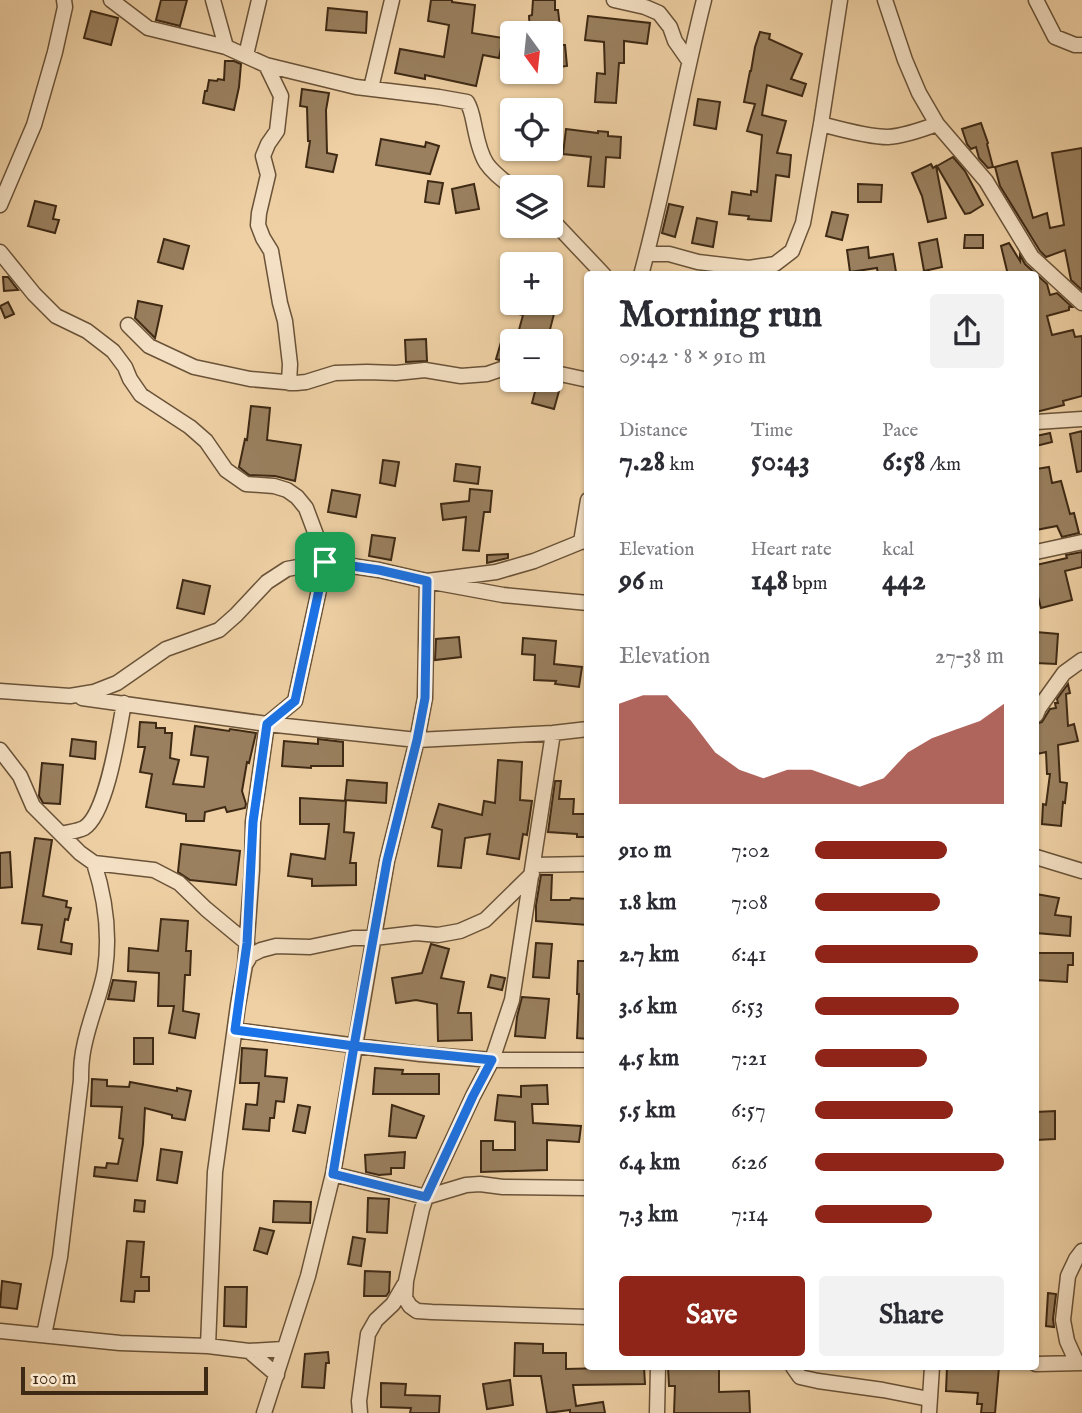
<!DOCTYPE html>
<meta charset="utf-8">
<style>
:root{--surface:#fff;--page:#f2f2f3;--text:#2b2b33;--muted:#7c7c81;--accent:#8f2418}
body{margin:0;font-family:"IM FELL English",serif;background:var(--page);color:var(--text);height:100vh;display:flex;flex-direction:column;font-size:26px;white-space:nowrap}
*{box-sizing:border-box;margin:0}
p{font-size:23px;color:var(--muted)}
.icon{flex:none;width:38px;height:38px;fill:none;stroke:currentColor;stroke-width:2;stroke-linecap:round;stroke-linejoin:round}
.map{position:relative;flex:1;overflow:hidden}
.drawer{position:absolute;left:584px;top:271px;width:455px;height:1099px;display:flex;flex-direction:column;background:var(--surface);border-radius:7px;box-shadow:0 2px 5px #0004}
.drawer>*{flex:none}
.needle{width:46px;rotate:165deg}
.controls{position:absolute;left:500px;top:21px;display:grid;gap:14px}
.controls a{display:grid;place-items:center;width:63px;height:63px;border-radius:7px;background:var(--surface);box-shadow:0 2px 5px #0004;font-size:35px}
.scale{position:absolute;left:21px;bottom:18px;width:187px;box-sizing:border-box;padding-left:7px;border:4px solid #3e2914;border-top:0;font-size:19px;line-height:24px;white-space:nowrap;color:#3e2914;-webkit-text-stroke:5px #f4e0c4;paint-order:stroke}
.pin{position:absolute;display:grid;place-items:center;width:60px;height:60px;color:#fff;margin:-30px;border-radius:14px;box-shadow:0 4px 10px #0006}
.round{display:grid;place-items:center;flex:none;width:74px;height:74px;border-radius:7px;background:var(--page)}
.head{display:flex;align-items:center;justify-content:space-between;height:119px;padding:0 35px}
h1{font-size:38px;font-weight:800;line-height:52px}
.stats{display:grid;grid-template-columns:repeat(3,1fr);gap:10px;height:119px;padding:7px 35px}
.stats div{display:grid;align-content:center}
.stats b{font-size:30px;font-weight:800}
.stats small{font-size:19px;font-weight:400}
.stats p{font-size:19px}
.chart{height:196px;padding:14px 35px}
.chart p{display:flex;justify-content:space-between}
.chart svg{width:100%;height:126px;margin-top:7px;fill:var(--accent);opacity:.7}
.action{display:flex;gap:14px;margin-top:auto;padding:14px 35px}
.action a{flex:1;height:80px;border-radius:7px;background:var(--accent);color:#fff;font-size:28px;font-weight:800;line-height:80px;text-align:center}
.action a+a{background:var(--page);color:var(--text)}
ul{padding:0 35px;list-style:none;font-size:23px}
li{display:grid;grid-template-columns:112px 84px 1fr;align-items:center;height:52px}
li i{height:18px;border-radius:9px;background:var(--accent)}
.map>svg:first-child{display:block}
.building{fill:#9a805f;stroke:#3e2914;stroke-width:2}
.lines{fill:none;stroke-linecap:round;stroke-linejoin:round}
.minor-casing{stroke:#6a5338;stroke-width:17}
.minor{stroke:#f4e0c4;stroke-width:14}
.route-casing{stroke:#fff;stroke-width:14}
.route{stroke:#1a73e8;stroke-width:9}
</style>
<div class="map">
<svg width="1082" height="1413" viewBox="0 0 1082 1413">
<rect width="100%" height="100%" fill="#eed0a4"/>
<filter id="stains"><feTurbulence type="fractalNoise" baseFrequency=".00286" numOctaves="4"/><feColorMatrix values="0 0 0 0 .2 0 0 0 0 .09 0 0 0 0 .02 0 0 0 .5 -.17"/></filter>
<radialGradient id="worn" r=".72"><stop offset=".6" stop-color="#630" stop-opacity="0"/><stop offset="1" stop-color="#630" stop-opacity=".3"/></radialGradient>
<path class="building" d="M161,0H187L180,26L156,20Z
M431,0H452V2L475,5L472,33L503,38L499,58L483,55L476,86L425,75V79L395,73L400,49L444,57L449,25L428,21Z
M533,0H555V10H558L562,45H565L567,66L551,68V33H530L529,16L532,15Z
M328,8L367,12L366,33L326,30Z
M91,11L118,18L111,45L84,38Z
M588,16L650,23L647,44L624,41V63H619L616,103L595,102L597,73L605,74L604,42L585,40Z
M760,32L770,34L769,39L802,54L791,79L806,84L802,96L767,85L762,115L786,121L777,153L791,155L789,177L776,175L771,221L748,219L749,216L729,214L732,192L751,195V191L757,192L762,135L747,131L755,104L744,102L750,71H751L755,47Z
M225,61H234L241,64L239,87L234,110L203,103L205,91H207L209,80L217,81L218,79L224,80Z
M302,89L329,93L326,110L327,153L337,155L333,172L306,167L310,141H308L307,107L300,106Z
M698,99L720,102L716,129L694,125Z
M981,123L988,143L987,144L993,167L988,168L979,158L976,147L971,149L967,144L962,129Z
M566,129L598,133V131L608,132V136L621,137L620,158L606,157L604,187L588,186L591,157L563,154Z
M381,139L425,147L426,142L439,146L430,174L376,165Z
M1082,148V290L1071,280L1065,250L1046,257L1040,251L1000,186L995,167L1017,161L1033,218L1047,213L1050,228L1064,225L1052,153Z
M953,157L965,171L983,205L970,213L965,214L937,166Z
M931,164L933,168L936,166L946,218L928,222L922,196L912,173Z
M428,181L443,183L439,204L425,202Z
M474,184L479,209L456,213L452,189Z
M858,184L882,185L881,202H858Z
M35,201L56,206L53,219L59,220L55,233L28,226Z
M669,204L683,207L675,237L662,233Z
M832,212L848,215L842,240L826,236Z
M697,218L717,222L713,247L692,243Z
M965,235H983V248H964Z
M164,239L189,246L183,269L158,262Z
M937,239L942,267L924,271L919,243Z
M1009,243L1020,261V255L1025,264L1047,284L1050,295L1057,293L1072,307H1069V310L1047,316L1052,335L1073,330L1075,337L1082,336V396L1063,401L1064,405L1036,412V372H1038L1036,364V275H1008L1001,246Z
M868,247L869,258L893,254L896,272L878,275L877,268L850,272L847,250Z
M3,277H8L18,290L4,291Z
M138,301L162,306L155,338L135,318Z
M8,302L14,314L5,318L0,306Z
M512,303H528L555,310L547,341H516L523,315L510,312Z
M426,339L427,361L406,362L405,340Z
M502,339L513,342V356L499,360L496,359Z
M538,380H546L561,384L554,409L532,403Z
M251,406L270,408L267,440L301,445L295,481L275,476L249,475L239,467L245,439L247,440Z
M1082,431V471L1077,472L1070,434Z
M1050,433L1052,442L1036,446V436Z
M383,460L399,462L395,486L380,483Z
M456,464L480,467L478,484L454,481Z
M1049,467L1052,483L1061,481L1070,514L1074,513L1079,533L1062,537L1057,526L1036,530V469Z
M470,489L492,491L490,512H484L479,551L463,550L466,517L443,520L441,504L469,501Z
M332,490L360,495L356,517L328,512Z
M372,535L395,538L391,560L369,556Z
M1082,552V567L1065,571L1072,600L1041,608L1036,589V565L1067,558L1066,555Z
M508,554V558L487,563V555Z
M183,580L210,586L204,614L177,608Z
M1036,632L1058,634L1056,664L1036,663Z
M459,637L461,657L435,660L436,639Z
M523,638L556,641L554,664L582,667L579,687L555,684L556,681L534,680L535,655L522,654Z
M1068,684L1070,693L1066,694L1068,726L1074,724L1078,741L1058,745L1060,782L1067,783L1065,803L1063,802L1061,826L1042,824L1043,804L1046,805L1050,774H1047L1046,752L1037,754L1036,724L1042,722L1050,709L1056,708L1055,703H1058L1057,699Z
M140,722L156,723V728H165V733H172L170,758L179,760L173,784L204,787L208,757L191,755L195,726L229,731L230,729L256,733L249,763L247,762L242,791L246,804L245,808L227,812L225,807L205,812L204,821H186V814L146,807L152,774L140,772L145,747H138Z
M72,739L96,742L95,759L70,756Z
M318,739L343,742V766H311V768L282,766L284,741L318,744Z
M498,760L522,762L520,800L532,801L527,835L523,834L519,859L487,854L490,834L465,838L461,868L438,866L442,830L432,827L439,804L482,815L484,801L495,803Z
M42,763L63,765L60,804L43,803L39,796Z
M347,780L387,783L386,803L345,800Z
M555,781H561L559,799H574L573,814H588V837H577V834L548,832Z
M300,798L346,801L344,832L354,833L350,863H356V885L312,886V879L288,876L291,854L325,859L329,824H300Z
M35,838L52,840L43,896L67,901L66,907L71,908L68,920L65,919L61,942L72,944L71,954L38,949L42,925L22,923Z
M181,844L240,851L236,885L190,880L178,872Z
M10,852L12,887L0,888V853Z
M541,875H552L551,900H570L571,898L588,899V925L536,921V905Z
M1036,894L1059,898L1055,915L1071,917L1070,936L1036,933Z
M161,919L188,921L186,951H191L190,975H185L183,1011L199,1014L195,1038L169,1033L174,1006H158L159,973L128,971L129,948L158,951Z
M536,943L552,944L549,978L533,977Z
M431,944L449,949L441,978L464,982L458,1013H471L472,1040L438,1041L437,1004L416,1000L396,1003L392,978L422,973Z
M1036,953H1073V965H1068L1067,982L1036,980Z
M578,961H588V1039L577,1038L579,994H577Z
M491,975L505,978L502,990L488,987Z
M113,980L136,982L134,1001L108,999Z
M522,997L549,999L545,1038L515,1036L517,1017Z
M134,1038H153V1064H134Z
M242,1048L267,1050L265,1076L287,1078L284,1102L276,1101L274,1118H270L269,1131L243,1129L246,1104L257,1105L259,1083H240Z
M375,1068L403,1070L402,1074H439V1094H373Z
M92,1079L107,1080V1086L129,1087L130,1082L177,1091V1088L191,1091L185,1120L172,1118V1115L145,1108L143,1144L137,1181L94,1176L95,1167L106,1168L107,1163L118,1164L123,1139L119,1138L122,1107L91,1106Z
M547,1085L548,1104H532L533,1123L581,1126L579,1142L547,1140V1170L481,1172V1141H493V1150H515V1122L495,1120L498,1095L521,1097V1086Z
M298,1105L310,1107L305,1133L293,1131Z
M392,1105L424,1116L416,1138L389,1136Z
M1055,1111V1139L1036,1140V1112Z
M161,1149L182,1152L177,1183L157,1180Z
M405,1152L404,1168H391V1174L379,1175L366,1172L365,1155Z
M368,1198L389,1199L387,1233L367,1232Z
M135,1200L145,1201L144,1212L134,1211Z
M274,1201L311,1202L310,1223L273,1222Z
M260,1228L274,1231L267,1254L254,1250Z
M353,1237L365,1239L361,1266L348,1264Z
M127,1241L144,1242L141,1277H149V1291H135L134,1302L121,1301Z
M365,1271L390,1272L389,1292L386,1296H364Z
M2,1281L21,1284L17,1309L0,1307Z
M225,1287H247L246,1327L224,1326Z
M1048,1293L1056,1294L1053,1319L1054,1327L1046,1326Z
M515,1343L543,1344V1353H566V1369L644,1367L645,1384L573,1385L576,1406L603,1402L605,1413H570V1410L547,1413L541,1376H514Z
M328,1352L329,1363H326L324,1388L302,1387L305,1354Z
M668,1367L719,1368V1392L749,1391L750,1413H674L675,1386H669Z
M947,1367H999L995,1413H981L982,1404H977L978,1393L946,1391Z
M510,1380L513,1405L487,1409L483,1384Z
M381,1383L406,1384L405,1395L440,1396L439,1413H410L411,1408L381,1407Z"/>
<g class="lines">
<defs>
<path id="minor" d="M111,0L148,28L226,47L266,65L356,87L439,97L467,102C472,110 473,120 475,129C482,163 486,167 513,188
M213,0L226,47
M614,0L645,7L659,13L670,27L675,41L689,61
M885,0L905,60L919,93L937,124L986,181L1032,257L1082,303
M1036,0L1055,37L1075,45H1082
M246,55L259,0
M266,65L281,96L277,131L268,144L263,156L268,175L259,213L258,225L263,238L271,251L280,303L285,321L290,364L289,383
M371,88L392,0
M821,124C840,129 868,137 888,137C904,136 921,130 937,124
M0,205L34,125L55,52L65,7L64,0
M551,219L604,275
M0,252L34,294L56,316L87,331L113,351L125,367L130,379L141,395L190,427L206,441L226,470L246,484L274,486L287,490L297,497L306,508L321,548L325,562L295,701L267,724L253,822L252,870L245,965L238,1005L215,1172L208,1346
M647,254H669L698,262L749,268L775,264L792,251L803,223L821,124L840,0
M641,275C666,184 681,91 704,0
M128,325L149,346L194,367L250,379L296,383L306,382L335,373L367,372L396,373L425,370L461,376L487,374L513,365
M551,372L588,380
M1036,422L1082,419
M581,542L588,500
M1036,552L1082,542
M0,691L70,696L94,692L117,683L166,649L219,630L236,615L267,582L287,569L325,562L379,570L427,581L496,572L534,561L588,539
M82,698L267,724L417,740L553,733L588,729
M1036,715L1039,708L1064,673L1082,660
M553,733L512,1000L492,1060L473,1096L426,1197L422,1209L406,1281L405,1298L410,1306L417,1311L432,1312L588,1317
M0,750L20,776L33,806L80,853L94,863L154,870L179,883L206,909L247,943
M62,834C69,832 78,831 84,828C107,814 119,730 124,703
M1036,857L1082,871
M533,865L588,864
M245,965L251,955L261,950L276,946L310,947L353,938H374L416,933L438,935L460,931L485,920L532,874
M235,1030L420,1054L492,1060H588
M333,1174L426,1197L466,1185L480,1184L503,1187L588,1188
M0,1331L120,1343L208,1346L249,1351L283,1349
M44,1335L60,1257L81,1080C81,1073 81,1066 82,1059C85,1029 100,999 105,970C110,935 105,897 94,863
M249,1351L277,1375
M1077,1363L1067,1341L1063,1320L1068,1276L1076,1259L1082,1251
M1036,1364L1082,1363
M793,1367L800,1377L818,1381L883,1390L929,1399
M264,1413L308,1276L333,1174L387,861L417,740L425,698L427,581L503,595L588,603
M360,1413L359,1401L368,1334L376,1320L393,1304L404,1285
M657,1413L658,1367
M929,1413L932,1367"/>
</defs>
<use href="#minor" class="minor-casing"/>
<use href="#minor" class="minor"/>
</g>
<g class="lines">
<defs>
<path id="route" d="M325,562L295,701L267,724L253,822L247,943L235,1030L354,1046L333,1174L426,1197L473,1096L492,1060L354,1046L387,861L417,740L425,698L427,581L379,570L325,562"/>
</defs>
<use href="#route" class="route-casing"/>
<use href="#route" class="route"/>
</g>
<rect width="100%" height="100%" filter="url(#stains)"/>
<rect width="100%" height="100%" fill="url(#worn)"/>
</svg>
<div class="controls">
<a><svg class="needle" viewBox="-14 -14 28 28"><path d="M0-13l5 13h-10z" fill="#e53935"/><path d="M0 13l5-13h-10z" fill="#7c7c81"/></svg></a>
<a><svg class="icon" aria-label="locate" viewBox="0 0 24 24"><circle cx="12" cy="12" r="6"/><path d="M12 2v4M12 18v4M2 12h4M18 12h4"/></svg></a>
<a><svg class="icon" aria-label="layers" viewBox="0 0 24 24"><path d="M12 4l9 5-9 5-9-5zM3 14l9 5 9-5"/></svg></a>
<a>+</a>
<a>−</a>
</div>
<div class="scale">100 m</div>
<div class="pin" style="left:325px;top:562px;background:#1e9e55"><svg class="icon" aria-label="arrive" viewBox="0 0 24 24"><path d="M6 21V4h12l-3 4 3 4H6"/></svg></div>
<section class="drawer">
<div class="head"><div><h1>Morning run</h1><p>09:42 · 8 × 910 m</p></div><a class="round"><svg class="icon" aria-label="share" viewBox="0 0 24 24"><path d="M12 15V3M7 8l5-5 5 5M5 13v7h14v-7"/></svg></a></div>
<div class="stats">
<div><p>Distance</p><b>7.28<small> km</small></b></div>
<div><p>Time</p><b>50:43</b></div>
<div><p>Pace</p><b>6:58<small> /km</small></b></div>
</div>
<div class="stats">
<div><p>Elevation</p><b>96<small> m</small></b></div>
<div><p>Heart rate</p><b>148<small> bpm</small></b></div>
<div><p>kcal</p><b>442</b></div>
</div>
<div class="chart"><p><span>Elevation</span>27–38 m</p>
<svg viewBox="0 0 160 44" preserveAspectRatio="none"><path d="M0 44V9L10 6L20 6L30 15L40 26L50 32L60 35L70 32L80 32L90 35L100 38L110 35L120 26L130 21L140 18L150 15L160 9V44z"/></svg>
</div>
<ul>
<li><b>910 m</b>7:02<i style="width:70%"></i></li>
<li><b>1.8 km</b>7:08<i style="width:66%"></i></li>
<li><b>2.7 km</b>6:41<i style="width:86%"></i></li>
<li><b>3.6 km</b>6:53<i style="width:76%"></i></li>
<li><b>4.5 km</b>7:21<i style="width:59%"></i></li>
<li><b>5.5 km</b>6:57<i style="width:73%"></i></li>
<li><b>6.4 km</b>6:26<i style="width:100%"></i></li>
<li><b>7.3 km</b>7:14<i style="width:62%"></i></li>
</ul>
<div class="action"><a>Save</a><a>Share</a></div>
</section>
</div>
